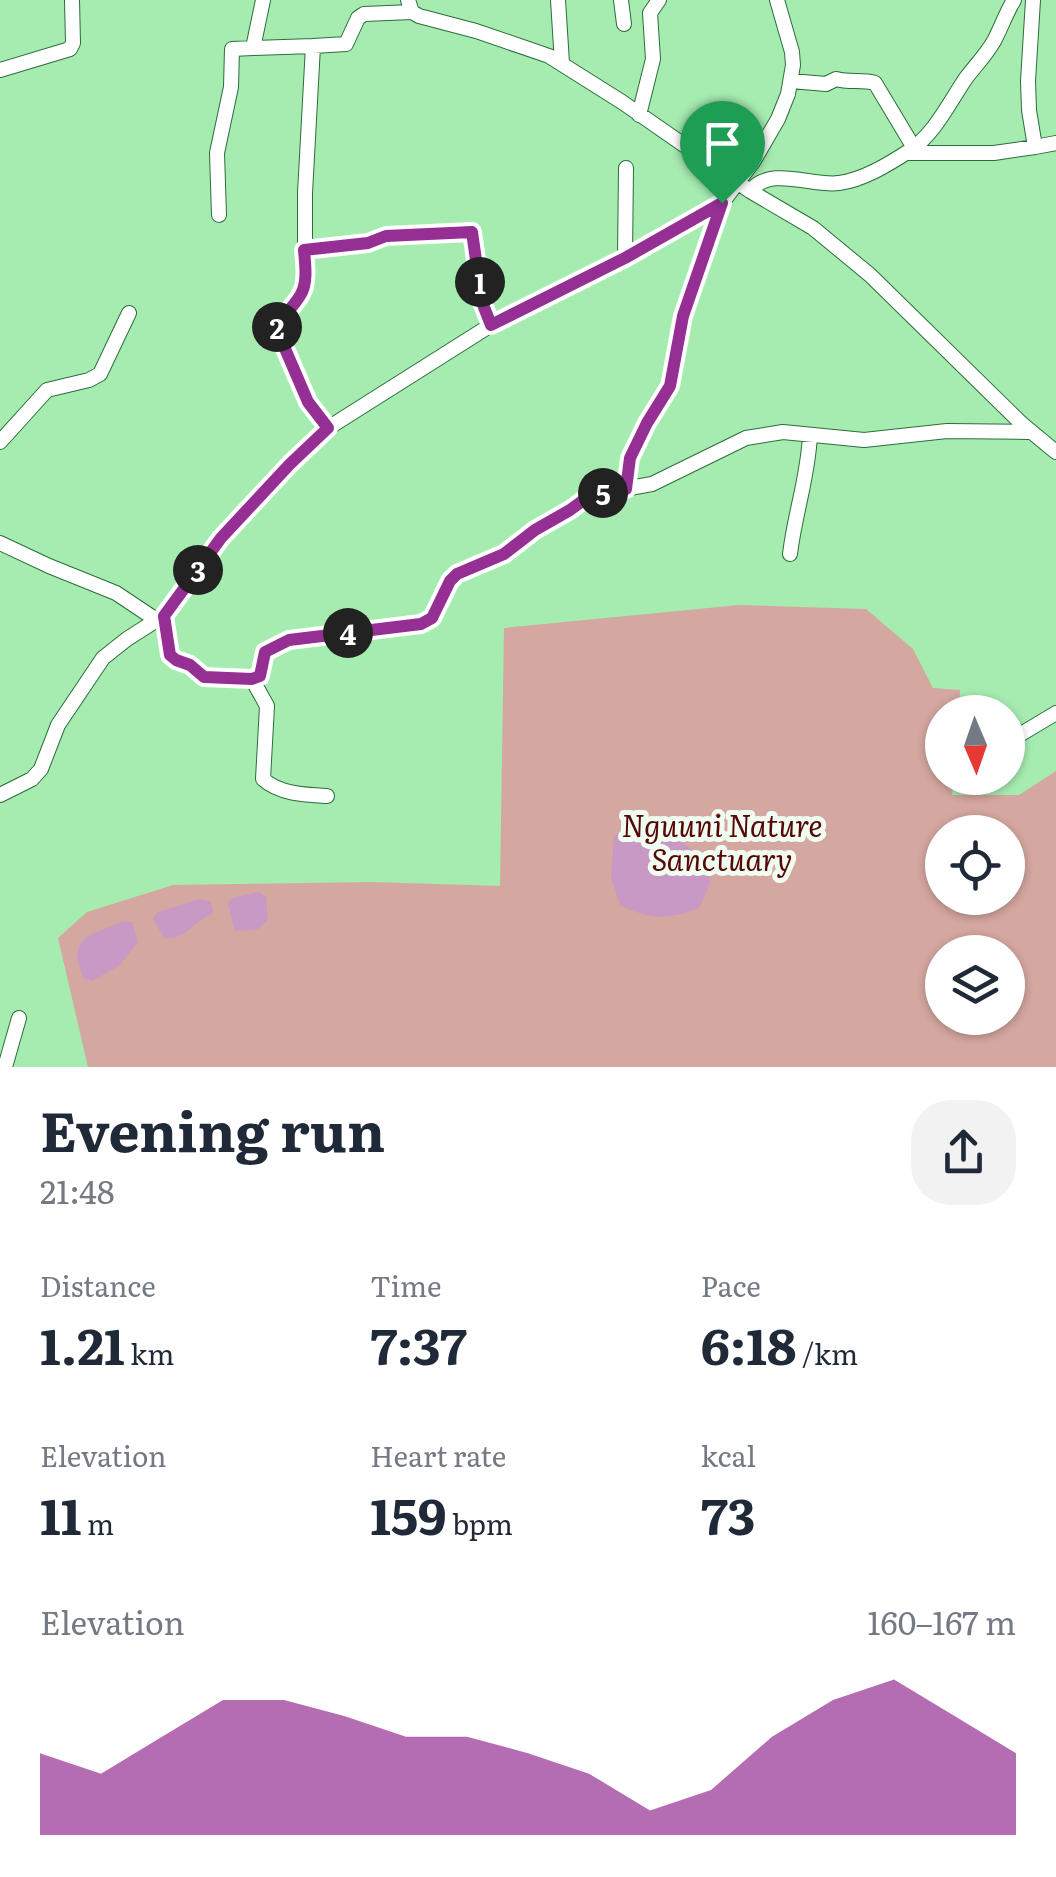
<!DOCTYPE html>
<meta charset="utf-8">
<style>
:root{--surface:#fff;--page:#f2f2f3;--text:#1f2937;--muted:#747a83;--accent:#952f94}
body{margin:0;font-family:Literata,serif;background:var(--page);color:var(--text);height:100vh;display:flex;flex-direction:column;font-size:38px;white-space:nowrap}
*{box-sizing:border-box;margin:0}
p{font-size:32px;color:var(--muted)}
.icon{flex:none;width:55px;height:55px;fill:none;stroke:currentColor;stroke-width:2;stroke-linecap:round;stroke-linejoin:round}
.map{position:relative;height:1067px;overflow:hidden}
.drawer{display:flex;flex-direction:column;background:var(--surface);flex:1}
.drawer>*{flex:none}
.needle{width:65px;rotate:178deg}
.tools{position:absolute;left:925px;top:695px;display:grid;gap:20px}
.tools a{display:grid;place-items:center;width:100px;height:100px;border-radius:50%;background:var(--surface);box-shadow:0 2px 8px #0004;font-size:50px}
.pin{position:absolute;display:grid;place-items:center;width:85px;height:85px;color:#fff;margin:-102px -42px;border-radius:50% 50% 50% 0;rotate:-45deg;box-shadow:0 0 10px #0007}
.pin .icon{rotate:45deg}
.km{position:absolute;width:50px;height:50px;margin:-25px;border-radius:50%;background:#222;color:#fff;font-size:28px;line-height:50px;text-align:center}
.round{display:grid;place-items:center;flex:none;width:105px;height:105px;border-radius:40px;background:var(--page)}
.summary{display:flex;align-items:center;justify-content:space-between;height:170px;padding:0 40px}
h1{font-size:55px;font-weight:700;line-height:75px}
.figures{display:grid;grid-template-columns:repeat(3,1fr);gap:15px;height:170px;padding:10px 40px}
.figures div{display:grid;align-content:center}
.figures b{font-size:50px;font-weight:700}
.figures small{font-size:28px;font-weight:400}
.figures p{font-size:28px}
.chart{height:280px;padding:20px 40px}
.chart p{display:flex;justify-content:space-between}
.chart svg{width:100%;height:180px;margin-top:10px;fill:var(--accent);opacity:.7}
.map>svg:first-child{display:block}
.green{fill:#d4a7a0;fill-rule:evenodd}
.water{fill:#c899c5}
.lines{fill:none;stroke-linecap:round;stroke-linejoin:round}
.minor-casing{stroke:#2a6e3a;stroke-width:16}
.minor{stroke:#fff;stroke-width:14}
.route-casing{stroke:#fff;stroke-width:20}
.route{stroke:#952f94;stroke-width:12}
.labels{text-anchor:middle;stroke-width:10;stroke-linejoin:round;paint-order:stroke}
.park-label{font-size:30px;font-style:italic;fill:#570806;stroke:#f0fdf1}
</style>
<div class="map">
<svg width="1056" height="1067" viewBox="0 0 1056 1067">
<rect width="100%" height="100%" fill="#a6ecb1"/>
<path class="green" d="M739,605L866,609L913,649L933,688L960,690L959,712H942V778H954L952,795H1019L1056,771V1067H88L58,938L87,912L173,885L373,882L500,886L504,628ZM942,832H1008V898H942ZM942,952H1008V1018H942Z"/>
<path class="water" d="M624,827L649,828L684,844L706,861L710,883L699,908C666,920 652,920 620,905L611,877L614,837Z
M259,892L266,897L268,920L258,929L235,931L228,904L232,898Z
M200,899L210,901L213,909L212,914C194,921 185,941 164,938L153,918L158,912Z
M124,921L132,922L138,942L119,966L92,981L84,979C65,937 90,936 124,921Z"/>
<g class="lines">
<defs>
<path id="minor" d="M408,0L412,12L419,16L476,31L549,56L622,102L750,191L813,228L870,275L1022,424L1056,452
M558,0L562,63
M621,0L624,24
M253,48L313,46
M0,70L70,49L73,43L72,0
M791,81L826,84L836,79C849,83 863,79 875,83L914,148
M639,115L653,59L650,13L659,0
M1035,147L1056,143
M908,153H994L1035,147L1029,110L1028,81L1033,0
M750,191C771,165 812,187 839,183C863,180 889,164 909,151C934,135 949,103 966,78C975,66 986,55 994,41C1001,28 1006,13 1014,0
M219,215L217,153L231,87L232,49L253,48L263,0
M304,250L368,243L387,236L472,231L482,302L491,325
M625,257L626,168
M328,428L308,402L277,330L279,324L302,293L305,285V193L313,46L346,44L358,18L364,14L412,12
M0,442L47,390L89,380L100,374L129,313
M626,489L630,458L647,423L670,386L683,316L722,203
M0,543L49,566L116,593L158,621
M790,554C795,512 808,478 810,435
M163,616L169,652L173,658L187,664L204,677L257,678L262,672L265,652L289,640L421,625L432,618L451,581L457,574L504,554L535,530L571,510L585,499L607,492L652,484L746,438L783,432L864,440L947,431L1029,432
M252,679L267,706L263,779C279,794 306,795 327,796
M1008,740L1021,734L1056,713
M0,795L32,779L41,769L58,725L103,658L127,639L163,616L221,538L290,464L328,428L491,325L625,257L722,203L753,162L778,119L788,94L793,65L792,52L777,0
M5,1067L19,1018"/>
</defs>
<use href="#minor" class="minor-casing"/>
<use href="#minor" class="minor"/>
</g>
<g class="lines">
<defs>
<path id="route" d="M722,203L683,316L670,386L647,423L630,458L626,489L595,494L585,499L570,510L535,530L504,554L457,574L450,581L432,618L421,624L289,640L265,652L260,676L252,679L204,677L190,665L176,660L170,655L164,616L221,538L290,464L328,428L308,402L277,330C282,315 294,307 301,294C308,282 305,263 304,250L368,243L386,236L472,232L482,302L491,325L625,258Z"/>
</defs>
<use href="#route" class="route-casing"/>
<use href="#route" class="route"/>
</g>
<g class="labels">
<g class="park-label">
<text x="722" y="837">Nguuni Nature<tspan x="722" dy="34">Sanctuary</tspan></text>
</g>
</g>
</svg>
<div class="tools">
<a><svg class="needle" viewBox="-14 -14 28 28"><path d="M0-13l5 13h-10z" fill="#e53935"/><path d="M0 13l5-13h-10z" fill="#747a83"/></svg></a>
<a><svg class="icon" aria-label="locate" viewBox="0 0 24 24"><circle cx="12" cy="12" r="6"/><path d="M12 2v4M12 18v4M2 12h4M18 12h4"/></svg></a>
<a><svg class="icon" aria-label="layers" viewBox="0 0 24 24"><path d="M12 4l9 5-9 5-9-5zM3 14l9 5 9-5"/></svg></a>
</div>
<div class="pin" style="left:722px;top:203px;background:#1e9e55"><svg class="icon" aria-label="arrive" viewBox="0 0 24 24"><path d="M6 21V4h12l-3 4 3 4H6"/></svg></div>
<b class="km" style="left:480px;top:282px">1</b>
<b class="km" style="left:277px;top:327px">2</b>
<b class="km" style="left:198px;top:570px">3</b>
<b class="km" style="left:348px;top:633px">4</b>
<b class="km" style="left:603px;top:493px">5</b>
</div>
<section class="drawer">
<div class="summary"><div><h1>Evening run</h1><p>21:48</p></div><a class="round"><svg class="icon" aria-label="share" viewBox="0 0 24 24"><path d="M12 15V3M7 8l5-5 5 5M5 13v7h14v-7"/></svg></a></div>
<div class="figures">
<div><p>Distance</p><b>1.21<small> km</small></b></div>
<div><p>Time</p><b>7:37</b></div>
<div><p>Pace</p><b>6:18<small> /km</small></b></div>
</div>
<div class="figures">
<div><p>Elevation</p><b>11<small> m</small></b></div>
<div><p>Heart rate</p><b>159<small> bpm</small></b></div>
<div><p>kcal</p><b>73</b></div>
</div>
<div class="chart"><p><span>Elevation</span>160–167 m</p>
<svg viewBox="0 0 160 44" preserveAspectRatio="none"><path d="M0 44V24L10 29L20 20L30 11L40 11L50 15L60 20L70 20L80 24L90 29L100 38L110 33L120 20L130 11L140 6L150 15L160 24V44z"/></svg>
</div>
</section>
